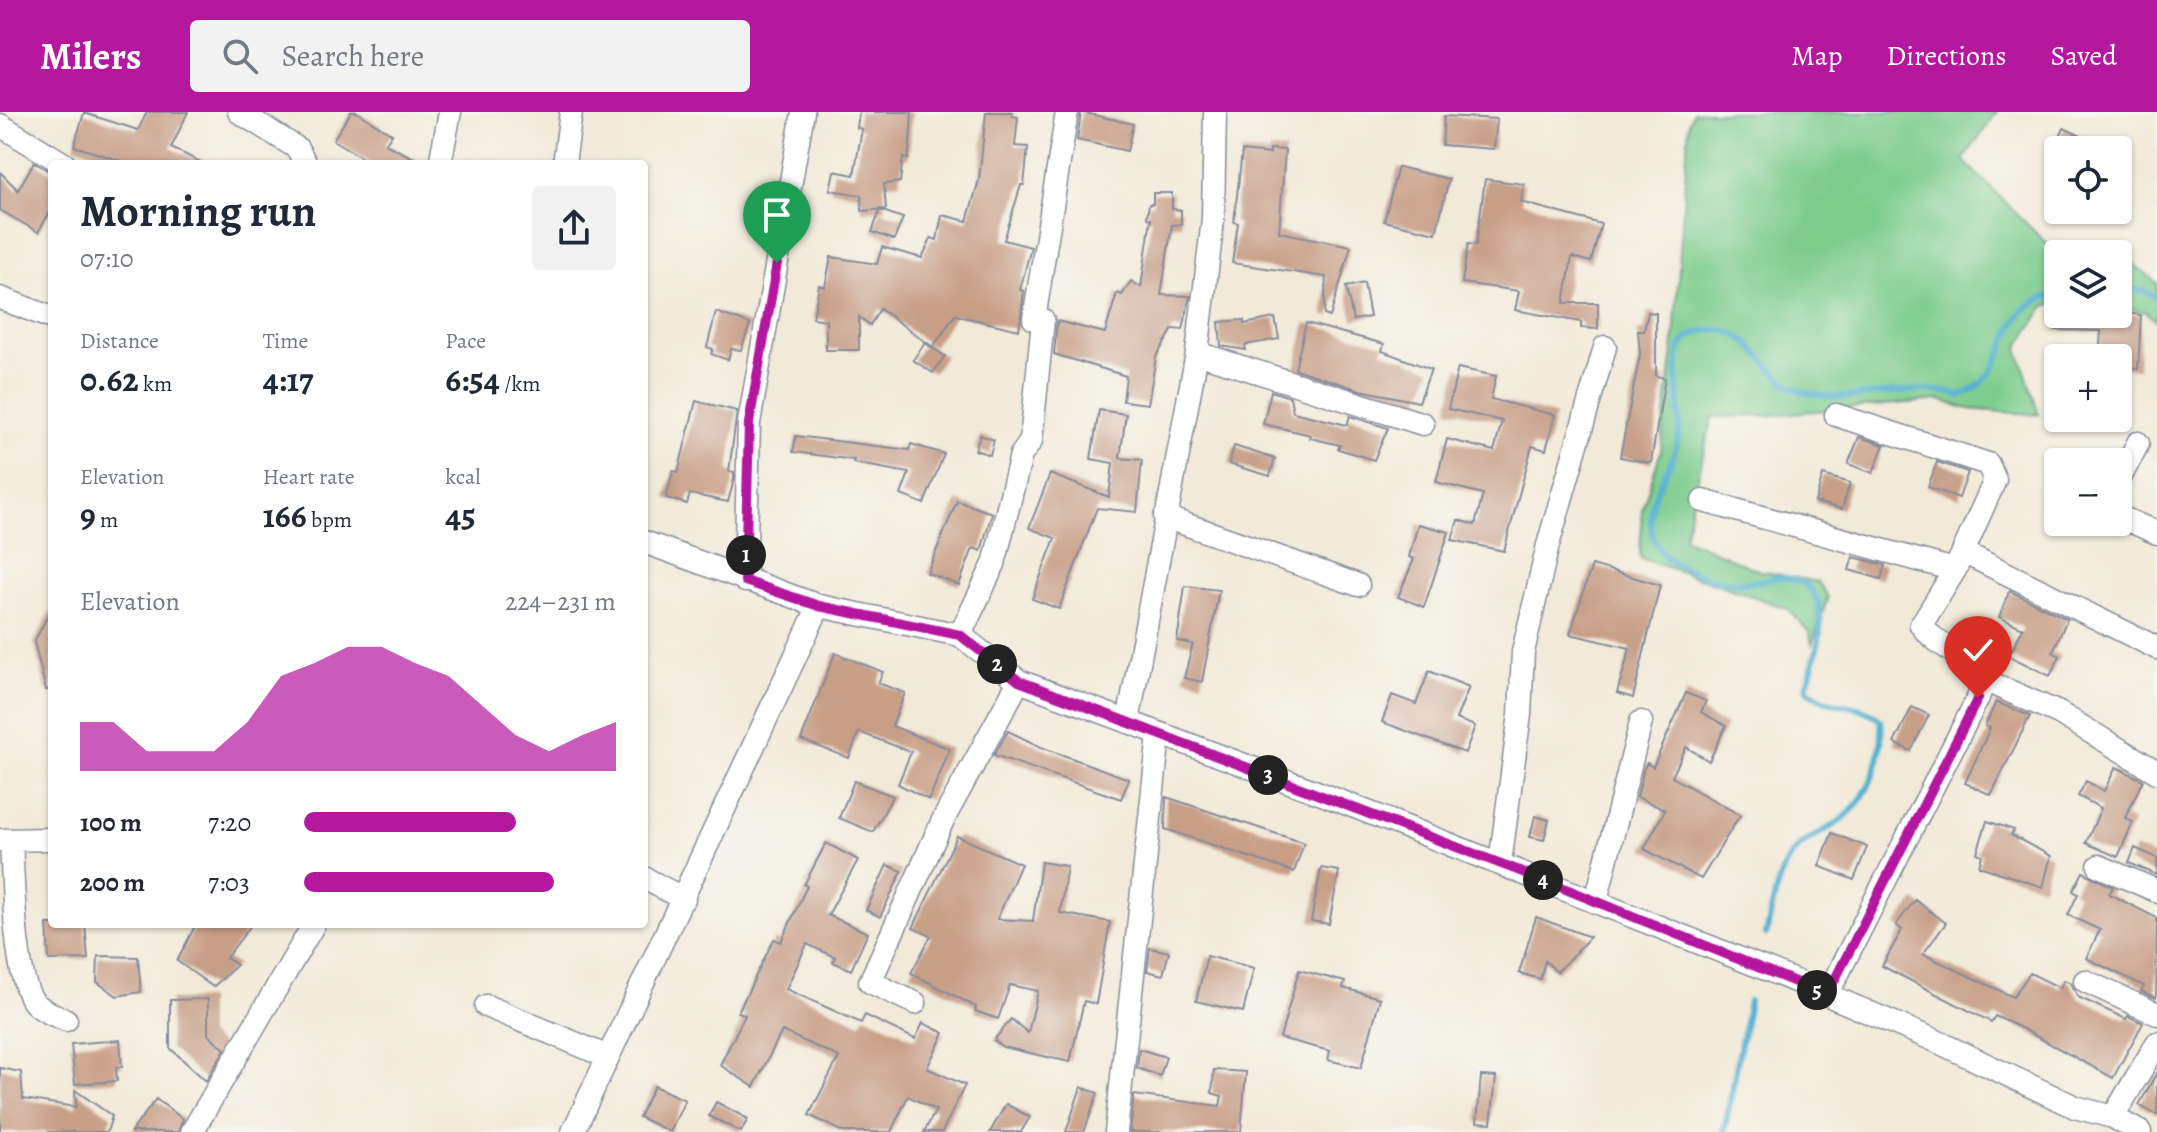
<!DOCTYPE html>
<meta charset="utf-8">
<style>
:root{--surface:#fff;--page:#f2f2f3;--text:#1f2937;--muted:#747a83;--accent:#b5179e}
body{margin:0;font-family:Alegreya,serif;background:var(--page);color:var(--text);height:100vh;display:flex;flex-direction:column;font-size:30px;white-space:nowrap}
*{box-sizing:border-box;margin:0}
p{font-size:26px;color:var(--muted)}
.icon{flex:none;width:44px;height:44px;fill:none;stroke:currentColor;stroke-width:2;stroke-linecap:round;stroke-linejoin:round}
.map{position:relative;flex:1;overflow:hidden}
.drawer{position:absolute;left:48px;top:48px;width:600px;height:768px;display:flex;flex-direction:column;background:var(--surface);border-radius:8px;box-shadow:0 2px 6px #0004}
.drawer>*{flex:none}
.buttons{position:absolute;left:2044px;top:24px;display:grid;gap:16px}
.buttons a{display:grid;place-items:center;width:88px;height:88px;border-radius:8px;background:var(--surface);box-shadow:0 2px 6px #0004;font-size:40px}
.pin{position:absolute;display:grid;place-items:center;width:68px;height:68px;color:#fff;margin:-82px -34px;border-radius:50% 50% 50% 0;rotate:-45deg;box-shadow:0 0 8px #0007}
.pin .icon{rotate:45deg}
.km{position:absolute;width:40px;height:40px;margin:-20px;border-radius:50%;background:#222;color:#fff;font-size:22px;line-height:40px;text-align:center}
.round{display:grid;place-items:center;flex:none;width:84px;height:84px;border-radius:8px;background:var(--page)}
.overview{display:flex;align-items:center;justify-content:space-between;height:136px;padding:0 32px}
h1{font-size:44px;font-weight:700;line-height:60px}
.stats{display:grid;grid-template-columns:repeat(3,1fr);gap:12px;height:136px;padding:8px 32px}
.stats div{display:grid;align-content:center}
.stats b{font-size:34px;font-weight:700}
.stats small{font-size:22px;font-weight:400}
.stats p{font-size:22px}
.chart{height:224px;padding:16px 32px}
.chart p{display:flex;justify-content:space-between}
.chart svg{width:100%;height:144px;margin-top:8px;fill:var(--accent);opacity:.7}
ul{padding:0 32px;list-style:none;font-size:26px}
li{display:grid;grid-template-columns:128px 96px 1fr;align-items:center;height:60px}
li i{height:20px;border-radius:10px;background:var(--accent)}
header{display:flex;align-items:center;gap:48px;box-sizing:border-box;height:112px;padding:0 40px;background:var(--accent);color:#fff}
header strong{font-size:38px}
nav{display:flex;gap:44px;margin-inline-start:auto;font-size:28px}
.search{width:560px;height:72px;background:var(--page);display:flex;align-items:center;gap:20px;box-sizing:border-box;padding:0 28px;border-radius:8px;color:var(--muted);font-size:30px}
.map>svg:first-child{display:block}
.green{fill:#7dcc8c;stroke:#4c7e75;stroke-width:2}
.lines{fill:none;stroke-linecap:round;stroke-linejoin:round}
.stream{stroke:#51b0d0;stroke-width:6}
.building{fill:#c79e86}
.minor-casing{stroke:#868c9b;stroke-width:25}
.minor{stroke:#fff;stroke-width:22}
.route-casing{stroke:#fff;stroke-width:16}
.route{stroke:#b5179e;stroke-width:10}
</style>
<header>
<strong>Milers</strong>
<div class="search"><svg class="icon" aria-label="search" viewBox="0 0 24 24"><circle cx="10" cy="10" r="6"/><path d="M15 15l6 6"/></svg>Search here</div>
<nav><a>Map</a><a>Directions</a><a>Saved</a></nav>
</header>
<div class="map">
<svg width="2157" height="1020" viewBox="0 0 2157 1020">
<rect width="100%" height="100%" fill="#f6f6f2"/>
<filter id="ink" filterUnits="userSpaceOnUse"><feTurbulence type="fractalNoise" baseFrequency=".0125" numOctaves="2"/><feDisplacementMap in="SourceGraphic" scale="16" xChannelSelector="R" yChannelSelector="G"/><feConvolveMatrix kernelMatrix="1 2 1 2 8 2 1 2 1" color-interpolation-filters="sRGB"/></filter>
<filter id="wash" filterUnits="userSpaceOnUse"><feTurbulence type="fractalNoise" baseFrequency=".006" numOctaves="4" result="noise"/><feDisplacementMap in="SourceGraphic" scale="32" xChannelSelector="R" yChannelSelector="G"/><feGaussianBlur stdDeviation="1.8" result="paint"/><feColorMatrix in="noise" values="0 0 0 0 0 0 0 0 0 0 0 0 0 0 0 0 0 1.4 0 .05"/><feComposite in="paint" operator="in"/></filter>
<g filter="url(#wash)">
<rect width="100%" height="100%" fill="#f2ead8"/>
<path class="green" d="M1693,0H1997L1963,48L2058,143V191L2045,194L2018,236L2039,303L1968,297L1940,288L1759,304L1712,305L1684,426L1760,459L1818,470L1828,485L1812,532L1809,520L1787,496L1640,446L1642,397L1661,339L1674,228L1689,10Z
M2131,150L2157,171V209L2146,200L2118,195V156Z"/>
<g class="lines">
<path class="stream" d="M2118,178H2143L2157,186
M1766,822C1773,796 1776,761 1794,740C1807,725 1830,718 1845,705C1872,681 1884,643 1881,609C1859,587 1828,599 1806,576C1815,545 1841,477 1789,466C1774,463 1756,471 1741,471C1724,471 1704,464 1688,458C1671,452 1656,439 1652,421C1645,386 1666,367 1676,336C1685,306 1674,276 1678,245C1679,235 1685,226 1695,222C1746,201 1764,262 1794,276C1846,300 1907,265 1961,284C2018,261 1994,189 2058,183
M1724,1020L1749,889"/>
</g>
<g id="blocks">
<path class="building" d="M147,0H188L171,36L205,52H131L74,34L84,1L138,18Z
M351,0H357L392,22L385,32L426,52H372L333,28Z
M859,0H912L910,31L908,47L903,46L900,70L884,72L886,97L862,99L861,83L830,78L834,59L854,63L862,17L857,16Z
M986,0H1012V4L1018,5L1015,34L1028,35L1024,73H1021L1004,128L1031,135L1020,178L1024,179L1019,218L955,203L933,235L880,197L870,213L859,205V238H826V208L813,206L819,173L825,175L831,145L877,152L882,135L922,146L931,126L937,128L942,103L967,109L979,68Z
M1081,0L1133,12L1127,39L1077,28Z
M1444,4L1497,7L1494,37L1442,33Z
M2064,16L2111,38H2054Z
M1270,37L1285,38L1279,120L1351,134L1330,205L1324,203L1326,165L1232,151L1238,111L1234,110L1242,39L1270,42Z
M34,50L52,61V97L38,120L0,98V60L18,78Z
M1398,55L1449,67L1436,121L1384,109Z
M1485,67L1524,72L1521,90L1601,112L1591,150L1572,145L1564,191H1598V217L1581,216V210L1515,198L1519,179L1462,171L1468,132L1476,133Z
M1153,81H1172V97L1181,98V112L1172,113L1161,183L1190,184L1183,218L1173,217L1156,245L1148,292L1123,289L1126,264L1054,242L1057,209L1105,221L1117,181L1122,183L1131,169L1141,175L1151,107L1147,106L1149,92H1153Z
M880,98L903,106L894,128L872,120Z
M1364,171L1370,205L1353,208L1346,175Z
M716,200L750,212L741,238L731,237L728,248L711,242L713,237L707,235Z
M1648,200L1656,201V264L1665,266L1651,351L1620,345L1640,242L1638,219H1644Z
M2118,200L2141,203L2138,257L2118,256V246H2099L2101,219L2056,218L2052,202Z
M1275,206L1279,227L1245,233L1246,238L1221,234L1219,210L1244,208V212Z
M1306,211L1384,232L1382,239L1431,257L1419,290L1360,278L1295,257Z
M925,231L945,244L933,261L913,248Z
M1458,256L1496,264L1491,287L1555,303L1546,338L1532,334L1504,439L1452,428L1458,408L1475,413L1483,382L1436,370L1447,327L1494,339L1502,309L1448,297Z
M1271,279L1290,285L1293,300L1347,313L1350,304L1388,316L1374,348L1338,337L1340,333L1310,326L1311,323L1263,312Z
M696,289L737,299L729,359L734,360V367L728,390L690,382L687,392L666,386L673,359L678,360Z
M1099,298L1126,302L1120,346L1142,348L1137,400L1097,396L1059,497L1032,487L1055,426L1029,416L1050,362L1109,385L1113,351L1091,347Z
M980,323L994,328L990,343L975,338Z
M796,324L909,338L911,332L944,342L924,392L901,383L909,361L853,351L854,348L793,340Z
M1859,325L1884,333L1873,361L1848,352Z
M1234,334L1275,347L1270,364L1229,352Z
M1937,350L1968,360L1959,386L1928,375Z
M1823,363L1850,371L1842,397L1815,390Z
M957,389L992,401L981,439L973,436L959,473L927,461Z
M1418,412L1449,420L1424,495L1398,485L1414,447L1409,445Z
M1853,445L1885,453L1881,467L1849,458Z
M1592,453L1660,473L1633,586L1617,581L1630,536L1570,522Z
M1185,474L1219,478L1202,570L1184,566L1193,532L1177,529Z
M2010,479L2067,507L2053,540L2060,544L2050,564L2009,544L2023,516L1999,505Z
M52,496V577L46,578L34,530Z
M835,541L883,560L878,571L905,581L892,614L950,637L929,688L898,672L911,640L859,620L849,646L801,628Z
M1429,559L1469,575L1456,607L1475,614L1465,641L1382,610L1392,583L1416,592Z
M1686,581L1706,589L1701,600L1726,614L1709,649L1686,635L1672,665L1740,703L1701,767L1644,737L1665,698L1637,685L1644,656L1647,651L1653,655Z
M1996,590L2030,604L1991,683L1965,671L1990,616L1985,614Z
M1912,595L1929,603L1911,639L1894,631Z
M1008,619L1041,635L1129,667L1121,687L994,643Z
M2116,655L2143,668L2125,706L2133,710L2118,745L2086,731L2101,696L2078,684L2086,669L2104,679Z
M854,669L893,684L873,720L839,706Z
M1166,685L1304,731L1294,760L1165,717Z
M1535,704L1549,708L1544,728L1530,725Z
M1987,709L2014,718L2011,723L2051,744L2043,775L1979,754L1982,743L1977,741Z
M1832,721L1867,735L1854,768L1819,754Z
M957,724L1021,752L997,807L1033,809L1041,750L1067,754L1060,801L1110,810L1096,892L1084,889L1070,950L1003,935L994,928L1011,907L1028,921L1038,879L1010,873L998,907L975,899L976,895L911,861L931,824L913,816Z
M826,731L858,748L828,803L868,821L851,858L833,850L835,845L807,832L786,877L861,911L865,903L915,927L923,911L944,921L927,956L965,973L942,1020H924L936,998L908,984L891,1020H843L809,1003L839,945L782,919L754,975L720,953L745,903L738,900L774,827L781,830L807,774L804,773Z
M2135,736L2157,746V763L2129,751Z
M887,753L902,759L880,805L866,798Z
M1321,756L1339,759L1329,812L1311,809Z
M2083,760L2113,775L2109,782L2157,806L2156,886L2141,879L2144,874L2086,846L2100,818L2068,803L2078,782L2073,779Z
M1915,788L1946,811L1923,842L2013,885L2030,861L2060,876L2064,868L2071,871L2078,885L2126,907L2128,904L2143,911L2113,966L2021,916L1995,904L1991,910L1882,854L1902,818L1896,813Z
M1536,805L1590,825L1557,860L1545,849L1540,867L1519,861Z
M47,812H85L88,847L49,848Z
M196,812H252L226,846L237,853L213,875L177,849Z
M1150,836L1169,840L1163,863L1147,859Z
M98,844L138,845L141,880L117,884L97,870Z
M1207,844L1254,856L1243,900L1196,889Z
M1299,858L1345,870L1343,876L1380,886L1361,956L1328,948L1330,939L1280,926Z
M208,887V922L225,937L206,969L170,936V888Z
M120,928L122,955H116L117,969L75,972L71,932Z
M1139,937L1166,945L1160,964L1137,956Z
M0,956L21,960L23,987L76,995L75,978L112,1004L107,1020H0Z
M1214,958L1246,960L1241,1020H1130L1134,983L1220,994L1222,984L1212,981Z
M2157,960V1003L2139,993Z
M1481,964L1496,965L1491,1011L1477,1010Z
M654,974L685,988L670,1020L639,1005Z
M1081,975L1098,981L1084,1020H1066Z
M156,987L183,1007L178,1020H131Z
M716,990L748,1007L741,1020L709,1004Z
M1006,992L1030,1005L1021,1020H990Z"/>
</g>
</g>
<g filter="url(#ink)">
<use href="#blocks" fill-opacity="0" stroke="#868c9b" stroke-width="2"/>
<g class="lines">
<defs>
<path id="minor" d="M239,0L297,36L306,52
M0,13L64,52
M440,52L450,0
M564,52L571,0
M0,186L52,206
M1197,241L1423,312
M2118,370L2138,331
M1703,389L1955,458
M2118,404L2157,421
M1165,405L1358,473
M644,430L819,494L960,523L1019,569L1322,682L1771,859L1934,928L2075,995L2113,1005L2140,1020
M1963,440L2157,536
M745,469L749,311L803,0
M960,523L994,452L1021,343L1031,329L1043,208L1034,207L1067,0
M1984,568L2059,601L2157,660
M1128,610L1197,241L1213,107L1215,0
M0,728L52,727
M11,728C13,762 14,865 33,889C41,899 55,903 66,908
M1500,751L1520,602L1523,540L1548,433L1605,235
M2099,754L2157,779
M644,766L684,787
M1596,789L1641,610
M2085,869L2157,902
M1827,883L1978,586L1984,568C1972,545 1939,537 1921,513L1955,458L1995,368L1988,352L1836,303
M915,891L870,870L943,708L1019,569
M486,894L608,945
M2113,1005L2157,931
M192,1020L314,812
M573,1020L819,494
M1116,1020L1159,622"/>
</defs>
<use href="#minor" class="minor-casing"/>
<use href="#minor" class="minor"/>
</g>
</g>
<g class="lines" filter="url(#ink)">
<defs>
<path id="route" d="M777,151L749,311L745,469L819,494L960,523L1019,569L1541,767L1827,883L1978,586"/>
</defs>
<use href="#route" class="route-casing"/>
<use href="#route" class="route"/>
</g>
</svg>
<div class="buttons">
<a><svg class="icon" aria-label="locate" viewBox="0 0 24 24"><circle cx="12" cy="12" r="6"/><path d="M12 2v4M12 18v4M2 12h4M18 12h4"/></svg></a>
<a><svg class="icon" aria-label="layers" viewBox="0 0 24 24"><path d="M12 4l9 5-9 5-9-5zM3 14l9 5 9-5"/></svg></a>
<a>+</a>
<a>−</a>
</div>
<div class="pin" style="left:777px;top:151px;background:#1e9e55"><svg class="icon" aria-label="arrive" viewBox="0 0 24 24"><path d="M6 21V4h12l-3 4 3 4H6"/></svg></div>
<div class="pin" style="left:1978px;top:586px;background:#d93025"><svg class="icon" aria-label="check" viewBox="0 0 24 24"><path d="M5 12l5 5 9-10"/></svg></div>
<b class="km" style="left:746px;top:443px">1</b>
<b class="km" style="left:997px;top:552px">2</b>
<b class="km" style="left:1268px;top:663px">3</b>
<b class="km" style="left:1543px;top:768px">4</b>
<b class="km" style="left:1817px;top:878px">5</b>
<section class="drawer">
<div class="overview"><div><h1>Morning run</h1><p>07:10</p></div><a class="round"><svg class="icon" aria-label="share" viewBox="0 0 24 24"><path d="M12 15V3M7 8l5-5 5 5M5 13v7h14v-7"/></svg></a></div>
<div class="stats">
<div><p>Distance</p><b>0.62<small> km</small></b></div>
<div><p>Time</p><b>4:17</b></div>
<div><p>Pace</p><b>6:54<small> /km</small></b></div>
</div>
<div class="stats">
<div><p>Elevation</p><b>9<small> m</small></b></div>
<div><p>Heart rate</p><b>166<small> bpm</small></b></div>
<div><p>kcal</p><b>45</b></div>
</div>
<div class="chart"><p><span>Elevation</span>224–231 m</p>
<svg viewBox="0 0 160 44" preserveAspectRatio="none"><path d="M0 44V29L10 29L20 38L30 38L40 38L50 29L60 15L70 11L80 6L90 6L100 11L110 15L120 24L130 33L140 38L150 33L160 29V44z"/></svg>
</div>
<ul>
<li><b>100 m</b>7:20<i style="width:68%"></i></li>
<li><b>200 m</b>7:03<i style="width:80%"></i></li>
</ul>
</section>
</div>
